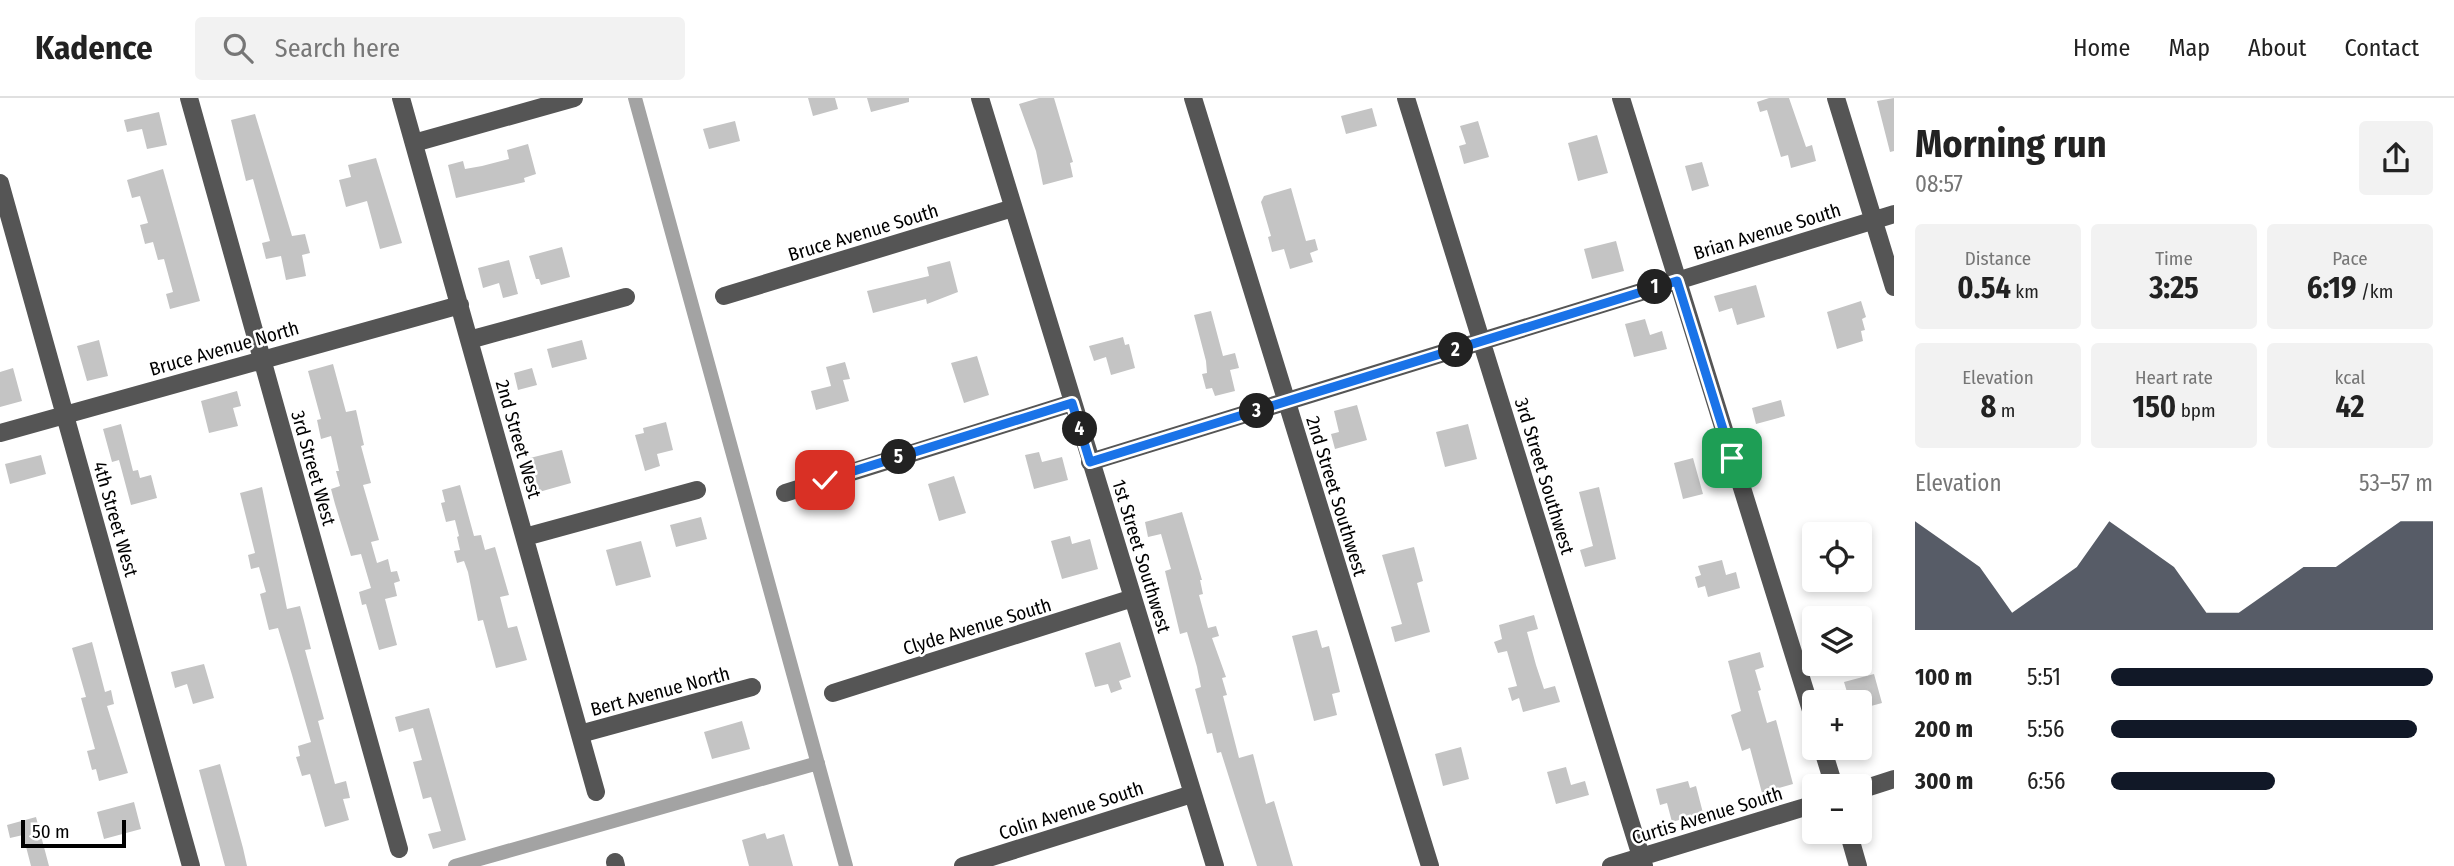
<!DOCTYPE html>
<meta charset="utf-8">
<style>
:root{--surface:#fff;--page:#f2f2f2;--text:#222;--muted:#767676;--line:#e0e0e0;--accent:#111827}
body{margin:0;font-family:"Fira Sans Condensed",sans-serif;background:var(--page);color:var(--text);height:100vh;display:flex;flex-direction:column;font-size:26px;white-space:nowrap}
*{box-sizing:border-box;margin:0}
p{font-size:23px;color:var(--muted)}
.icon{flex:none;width:38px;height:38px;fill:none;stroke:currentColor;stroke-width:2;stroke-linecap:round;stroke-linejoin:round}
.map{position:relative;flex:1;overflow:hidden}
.sheet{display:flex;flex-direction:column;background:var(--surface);width:560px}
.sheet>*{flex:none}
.controls{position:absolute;left:1802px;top:424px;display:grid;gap:14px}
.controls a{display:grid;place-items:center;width:70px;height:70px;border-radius:7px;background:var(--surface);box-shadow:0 4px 10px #0003;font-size:35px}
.scale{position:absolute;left:21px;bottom:18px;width:105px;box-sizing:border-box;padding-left:7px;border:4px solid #000;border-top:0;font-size:19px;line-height:24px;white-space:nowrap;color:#000;-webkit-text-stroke:5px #fff;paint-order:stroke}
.pin{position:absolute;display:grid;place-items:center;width:60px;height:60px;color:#fff;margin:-30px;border-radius:14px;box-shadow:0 4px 10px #0006}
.km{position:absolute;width:35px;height:35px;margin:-18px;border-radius:50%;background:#222;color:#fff;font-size:19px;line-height:35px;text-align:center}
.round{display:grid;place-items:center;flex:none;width:74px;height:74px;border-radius:7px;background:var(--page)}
.headline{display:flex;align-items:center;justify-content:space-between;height:119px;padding:0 21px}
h1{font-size:38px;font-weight:700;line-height:52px}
.stats{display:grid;grid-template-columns:repeat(3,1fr);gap:10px;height:119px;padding:7px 21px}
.stats div{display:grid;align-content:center;border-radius:7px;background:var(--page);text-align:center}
.stats b{font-size:30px;font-weight:700}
.stats small{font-size:19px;font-weight:400}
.stats p{font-size:19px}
.chart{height:196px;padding:14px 21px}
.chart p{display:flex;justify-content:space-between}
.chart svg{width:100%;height:126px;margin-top:7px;fill:var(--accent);opacity:.7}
ul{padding:0 21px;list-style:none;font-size:23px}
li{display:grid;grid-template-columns:112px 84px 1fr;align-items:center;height:52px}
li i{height:18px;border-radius:9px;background:var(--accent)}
header{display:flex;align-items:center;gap:42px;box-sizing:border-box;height:98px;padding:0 35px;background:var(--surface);border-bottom:2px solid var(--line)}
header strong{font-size:33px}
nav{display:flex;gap:38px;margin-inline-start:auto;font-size:24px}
.search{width:490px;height:63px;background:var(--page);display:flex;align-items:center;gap:18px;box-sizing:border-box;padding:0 24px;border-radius:7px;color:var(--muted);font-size:26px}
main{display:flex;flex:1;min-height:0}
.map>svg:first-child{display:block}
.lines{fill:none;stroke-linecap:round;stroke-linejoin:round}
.canal{stroke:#a3a3a3;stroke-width:14}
.building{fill:#c4c4c4}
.minor{stroke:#555;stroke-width:18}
.route-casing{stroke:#fff;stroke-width:14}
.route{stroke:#1a73e8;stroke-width:9}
.labels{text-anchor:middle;stroke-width:5;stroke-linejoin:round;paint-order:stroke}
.street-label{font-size:19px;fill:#000;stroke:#fff}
</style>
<header>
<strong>Kadence</strong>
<div class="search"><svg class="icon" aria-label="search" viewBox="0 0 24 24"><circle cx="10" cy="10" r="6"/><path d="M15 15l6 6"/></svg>Search here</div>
<nav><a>Home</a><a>Map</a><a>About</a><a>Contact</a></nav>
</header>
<main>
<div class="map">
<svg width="1894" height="768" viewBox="0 0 1894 768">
<rect width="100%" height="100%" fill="#fff"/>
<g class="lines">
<path class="canal" d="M635,0L846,768
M455,768L818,665"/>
</g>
<path class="building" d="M808,0H835L838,11L813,18Z
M867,0H909V4L871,14Z
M1039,0H1054L1073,64L1070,65L1073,79L1043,87L1036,53L1019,6Z
M1769,0H1789L1806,49L1812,47L1816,63L1791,70L1788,57L1781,59L1767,12L1760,14L1757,4Z
M1894,0V53L1890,54L1877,3Z
M1372,10L1377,28L1346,36L1341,18Z
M159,14L167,47L147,51L142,31L127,34L124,22Z
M255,16L292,138L305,136L310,155L302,157L306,178L286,182L281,158L266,161L262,145L270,143L253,81L246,83L231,22Z
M735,23L740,43L709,51L703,31Z
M1478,23L1489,59L1464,66L1459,48L1466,46L1460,28Z
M1597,37L1608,75L1578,83L1568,45Z
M528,46L536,76L524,80L525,84L456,100L448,67L463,63L465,71L482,68L509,61L507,52Z
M376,60L402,145L380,151L367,103L346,109L339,82L351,79L348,67Z
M1702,64L1709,88L1692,93L1685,68Z
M163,71L200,203L170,211L166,196L173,194L164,161L158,162L153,144L145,146L140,127L148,125L140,98L132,100L127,82Z
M1291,90L1306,143L1315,141L1318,152L1310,155L1313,164L1290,171L1284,151L1272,154L1268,139L1271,138L1261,104L1264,98Z
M1616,143L1624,173L1592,181L1584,151Z
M562,149L570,179L541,187L539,181H536L529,158Z
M509,162L518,196L503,200L499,185L483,190L478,170Z
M950,163L958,194L927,206L926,201L873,215L867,193L929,178L927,169Z
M1756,187L1765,219L1737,227L1732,210L1719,214L1714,198Z
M1861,203L1866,219L1862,221L1865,232L1861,233L1863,243L1837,251L1827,214Z
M1211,213L1223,258L1235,255L1239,270L1230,272L1235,293L1215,298L1212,290L1206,291L1202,276L1207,275L1206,263L1194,217Z
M1645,221L1650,237L1662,233L1667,251L1634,259L1625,226Z
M1123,239L1125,247L1129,246L1135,270L1111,277L1106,259L1094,263L1089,248Z
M99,242L108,278L87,283L77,248Z
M582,242L587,261L552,270L547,251Z
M977,258L989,297L964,305L951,265Z
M845,264L850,281L843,282L849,303L816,312L811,293L831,288L826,269Z
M333,266L346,314L356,312L364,347L361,348L371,385L363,387L379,442L371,444L377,465L388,461L391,474L397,473L400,483L394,485L397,498L385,501L397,547L379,552L366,506L362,507L359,494L371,490L361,456L351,458L335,406L331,391L340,388L336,373H339L331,338L321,341L317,322L321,321L308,273Z
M13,270L22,303L0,309V274Z
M532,270L537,287L518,292L514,275Z
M237,293L241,308L233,310L238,328L209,335L201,303Z
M1781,302L1785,318L1756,326L1752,310Z
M1357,307L1367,342L1335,351L1331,336L1339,334L1334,313Z
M666,324L673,352L657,356L660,368L645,373L635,337L644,335L643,330Z
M121,326L133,373L138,372L140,380L151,377L157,400L131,407L119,362L112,364L103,331Z
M1468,326L1477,361L1445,369L1436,334Z
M562,352L571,385L539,394L530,360Z
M1039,354L1042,364L1062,359L1068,382L1034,391L1025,357Z
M41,357L46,376L10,386L5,366Z
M1693,360L1703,396L1683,401L1674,365Z
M954,378L966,415L939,423L928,386Z
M460,387L474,438L481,437L485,452L495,449L509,497L500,499L508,530L517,528L527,562L496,570L483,522L478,523L468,474L464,463L457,465L454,453L460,452L457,439L459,438L455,422L446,424L441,405L445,404L442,392Z
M262,389L287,511L300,508L304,523L311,551L305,552L324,621L318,623L335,686L346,683L350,700L343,701L349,722L325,729L310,676L302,678L296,659L300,658L298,648L311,644L292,577L278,530L269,532L260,496L266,494L259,469L251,471L248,457L255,455L240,395Z
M1599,389L1616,461L1585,469L1580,452L1593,448L1579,394Z
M1182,414L1202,482H1200L1203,496L1199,497L1208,530L1216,528L1219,538L1212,540L1226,579L1222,580L1227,597L1223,598L1239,660L1253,656L1266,706L1274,703L1293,768H1257L1221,654L1217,655L1212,635L1207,636L1195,591L1201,589L1197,569L1187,534L1180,536L1165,473L1171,471L1161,436L1148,439L1145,424Z
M701,419L707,441L676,449L670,427Z
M1070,438L1072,446L1090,441L1098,471L1062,481L1051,443Z
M641,443L651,479L616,488L606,452Z
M1414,449L1423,483L1417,485L1430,534L1395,544L1391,529L1402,526L1382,457Z
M1722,462L1726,477L1736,474L1740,490L1708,499L1705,488L1698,490L1695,479L1701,477L1698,468Z
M1534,517L1538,531L1527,534L1536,567L1544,591L1555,588L1560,604L1523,614L1519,600L1512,603L1508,590L1517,588L1507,553L1498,555L1494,544L1502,541L1499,527Z
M1317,532L1322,550L1329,548L1340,594L1332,596L1337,617L1314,623L1292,538Z
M92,544L105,594L111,592L114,606L107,608L128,675L99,683L96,671L92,672L87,653L95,651L81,600L86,599L72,550Z
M1120,544L1131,579L1119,583L1122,591L1111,595L1108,586L1095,589L1085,555Z
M1760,554L1764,569L1755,572L1761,592L1758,593L1767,625L1776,622L1793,686L1762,695L1750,650L1742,653L1731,617L1741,613L1728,563Z
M204,566L214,600L193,606L187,586L175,590L171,574Z
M1874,576L1882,605L1860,611V604H1850L1844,584Z
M429,610L466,742L433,751L428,736L441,733L431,699L423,701L413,664L422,662L413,630L399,634L395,619Z
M742,623L750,651L712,661L704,634Z
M1461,649L1469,681L1443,688L1435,656Z
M220,666L243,750L247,768H225L199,672Z
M1566,669L1571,687L1585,683L1589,697L1556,706L1547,674Z
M1688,683L1690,690L1696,688L1703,715L1672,724L1667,705L1660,707L1656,691Z
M134,704L141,731L104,741L97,714Z
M36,719L49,768H31L23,737L10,740L7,727Z
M765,735L767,741L784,736L793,768H749L742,742Z"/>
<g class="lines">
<path class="minor" d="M189,0L399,751
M401,0L596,694
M980,0L1215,768
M1193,0L1430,768
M1406,0L1644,768
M1621,0L1815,625
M1836,0L1894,189
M414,45L574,0
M0,85L191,768
M724,198L1013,110
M469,242L626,199
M0,335L460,207
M1090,364L1894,116
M785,395L1072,305
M525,439L697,392
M833,595L1133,500
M580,636L752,589
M1822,649L1834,688
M1860,692L1894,681
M1848,733L1858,768
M615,764L616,768
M963,768L1192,696
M1611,768L1815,706"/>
</g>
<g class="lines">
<defs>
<path id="route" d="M825,382L1072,305L1090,364L1677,183L1732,360"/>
</defs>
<use href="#route" class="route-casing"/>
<use href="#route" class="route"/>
</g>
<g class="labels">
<g class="street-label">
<text transform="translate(1767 133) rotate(-17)" y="7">Brian Avenue South</text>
<text transform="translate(863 134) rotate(-17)" y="7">Bruce Avenue South</text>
<text transform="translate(224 250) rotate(-16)" y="7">Bruce Avenue North</text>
<text transform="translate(519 341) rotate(74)" y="7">2nd Street West</text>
<text transform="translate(314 370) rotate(74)" y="7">3rd Street West</text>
<text transform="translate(1545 378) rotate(73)" y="7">3rd Street Southwest</text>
<text transform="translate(1337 398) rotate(73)" y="7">2nd Street Southwest</text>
<text transform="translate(116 421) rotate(74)" y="7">4th Street West</text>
<text transform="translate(1142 458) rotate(73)" y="7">1st Street Southwest</text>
<text transform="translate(977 528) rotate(-17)" y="7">Clyde Avenue South</text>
<text transform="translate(660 593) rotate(-15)" y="7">Bert Avenue North</text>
<text transform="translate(1071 712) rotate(-18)" y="7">Colin Avenue South</text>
<text transform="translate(1707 717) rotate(-17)" y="7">Curtis Avenue South</text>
</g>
</g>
</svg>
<div class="controls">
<a><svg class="icon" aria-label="locate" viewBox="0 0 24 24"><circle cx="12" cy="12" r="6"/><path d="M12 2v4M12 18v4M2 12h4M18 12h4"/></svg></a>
<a><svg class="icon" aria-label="layers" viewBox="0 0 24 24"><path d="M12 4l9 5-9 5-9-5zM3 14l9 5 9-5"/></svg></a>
<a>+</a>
<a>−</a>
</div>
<div class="scale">50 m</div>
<div class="pin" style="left:1732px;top:360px;background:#1e9e55"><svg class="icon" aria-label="arrive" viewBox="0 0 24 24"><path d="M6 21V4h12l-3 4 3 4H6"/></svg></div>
<div class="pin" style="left:825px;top:382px;background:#d93025"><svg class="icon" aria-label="check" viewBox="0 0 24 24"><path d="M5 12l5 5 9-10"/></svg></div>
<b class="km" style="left:1655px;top:189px">1</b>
<b class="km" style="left:1456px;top:252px">2</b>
<b class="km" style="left:1257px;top:313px">3</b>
<b class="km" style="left:1080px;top:331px">4</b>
<b class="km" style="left:899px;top:359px">5</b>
</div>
<section class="sheet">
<div class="headline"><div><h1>Morning run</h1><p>08:57</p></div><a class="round"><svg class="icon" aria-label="share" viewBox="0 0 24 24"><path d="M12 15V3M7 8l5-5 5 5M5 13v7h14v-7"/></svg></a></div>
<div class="stats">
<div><p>Distance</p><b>0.54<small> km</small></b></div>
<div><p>Time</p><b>3:25</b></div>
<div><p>Pace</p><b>6:19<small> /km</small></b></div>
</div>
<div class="stats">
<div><p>Elevation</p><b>8<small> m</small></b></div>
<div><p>Heart rate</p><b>150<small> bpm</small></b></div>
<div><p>kcal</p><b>42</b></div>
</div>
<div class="chart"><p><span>Elevation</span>53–57 m</p>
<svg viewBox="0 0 160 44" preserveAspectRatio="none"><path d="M0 44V6L10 14L20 22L30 38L40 30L50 22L60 6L70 14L80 22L90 38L100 38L110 30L120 22L130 22L140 14L150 6L160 6V44z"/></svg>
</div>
<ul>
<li><b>100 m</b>5:51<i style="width:100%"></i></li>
<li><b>200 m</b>5:56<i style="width:95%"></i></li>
<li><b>300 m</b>6:56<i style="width:51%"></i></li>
</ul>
</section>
</main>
